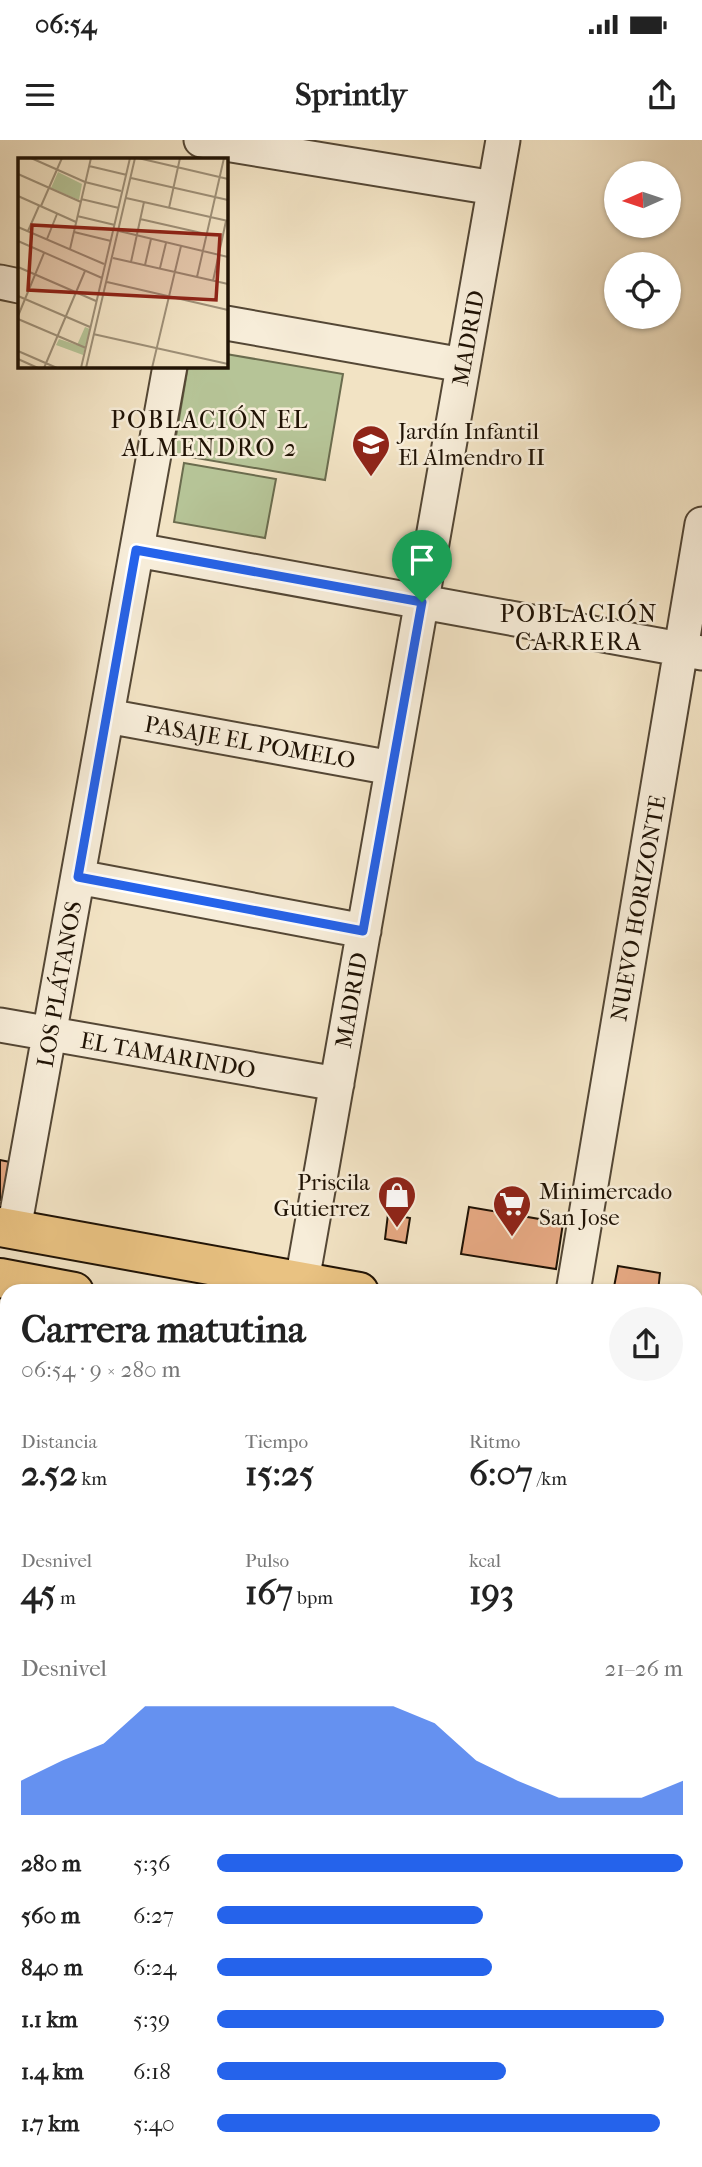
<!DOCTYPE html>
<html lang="es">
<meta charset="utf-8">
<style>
:root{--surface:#fff;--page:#f6f6f6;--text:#222;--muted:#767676;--accent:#2563eb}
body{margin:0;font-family:"IM FELL French Canon",serif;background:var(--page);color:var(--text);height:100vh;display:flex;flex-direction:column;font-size:26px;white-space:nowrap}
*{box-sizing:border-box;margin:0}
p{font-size:23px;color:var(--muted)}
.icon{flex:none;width:38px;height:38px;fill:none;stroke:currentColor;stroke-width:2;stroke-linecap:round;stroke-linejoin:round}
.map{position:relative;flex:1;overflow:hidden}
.sheet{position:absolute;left:0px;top:1144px;width:704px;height:884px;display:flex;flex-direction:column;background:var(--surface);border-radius:21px 21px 0 0;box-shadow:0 2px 5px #0004}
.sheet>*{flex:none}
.needle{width:46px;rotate:267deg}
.controls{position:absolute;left:604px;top:21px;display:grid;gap:14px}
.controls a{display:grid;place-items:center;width:77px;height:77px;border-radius:50%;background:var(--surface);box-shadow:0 2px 5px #0004;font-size:35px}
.pin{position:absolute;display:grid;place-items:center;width:60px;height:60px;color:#fff;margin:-72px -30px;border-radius:50% 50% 50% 0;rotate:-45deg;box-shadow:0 0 7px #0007}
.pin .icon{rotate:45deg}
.round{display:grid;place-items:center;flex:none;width:74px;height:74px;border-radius:37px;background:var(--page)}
.summary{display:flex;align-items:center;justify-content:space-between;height:119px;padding:0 21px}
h1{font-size:38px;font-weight:700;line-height:52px}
.figures{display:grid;grid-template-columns:repeat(3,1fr);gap:10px;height:119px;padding:7px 21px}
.figures div{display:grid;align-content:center}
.figures b{font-size:35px;font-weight:700}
.figures small{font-size:19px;font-weight:400}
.figures p{font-size:19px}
.chart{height:196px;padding:14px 21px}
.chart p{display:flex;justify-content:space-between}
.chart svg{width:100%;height:126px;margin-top:7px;fill:var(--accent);opacity:.7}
ul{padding:0 21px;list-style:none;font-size:23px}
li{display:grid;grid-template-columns:112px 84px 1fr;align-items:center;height:52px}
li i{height:18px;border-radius:9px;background:var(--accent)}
.status{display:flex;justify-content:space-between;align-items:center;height:49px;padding:0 35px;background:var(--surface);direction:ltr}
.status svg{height:19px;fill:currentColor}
header{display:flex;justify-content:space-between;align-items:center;height:91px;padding:0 21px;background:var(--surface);font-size:32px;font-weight:700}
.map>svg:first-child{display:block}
.green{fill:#b6c497;stroke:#6b6c4e;stroke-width:2}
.building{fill:#e4a781;stroke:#201305;stroke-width:2}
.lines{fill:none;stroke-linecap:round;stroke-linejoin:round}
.minor-casing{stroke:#544735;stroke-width:37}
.major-casing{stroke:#201305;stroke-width:42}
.minor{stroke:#f7edd9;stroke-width:33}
.major{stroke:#e9c282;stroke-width:38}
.route-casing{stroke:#fff;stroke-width:14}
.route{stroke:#2563eb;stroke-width:9}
.labels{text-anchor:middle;stroke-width:5;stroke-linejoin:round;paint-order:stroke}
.street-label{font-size:23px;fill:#201305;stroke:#f7edd9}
.poi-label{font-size:23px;fill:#201305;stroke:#f7edd9;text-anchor:start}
.neighbourhood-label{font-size:24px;letter-spacing:2px;fill:#201305;stroke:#f7edd9}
.inset-road{fill:none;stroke:#9e9078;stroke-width:2}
.view{fill:#8f2418;fill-opacity:0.15;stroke:#8f2418;stroke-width:3.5}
.inset-edge{fill:none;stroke:#201305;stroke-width:3.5}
</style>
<div class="status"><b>06:54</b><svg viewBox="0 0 49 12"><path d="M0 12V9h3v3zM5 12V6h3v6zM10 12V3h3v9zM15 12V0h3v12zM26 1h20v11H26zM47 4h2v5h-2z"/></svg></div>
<header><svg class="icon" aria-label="menu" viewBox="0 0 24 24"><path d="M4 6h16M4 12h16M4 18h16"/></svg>Sprintly<svg class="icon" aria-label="share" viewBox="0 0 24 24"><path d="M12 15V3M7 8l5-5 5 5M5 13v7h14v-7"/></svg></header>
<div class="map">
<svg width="702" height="2027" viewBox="0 0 702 2027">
<rect width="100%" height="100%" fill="#f2e3c4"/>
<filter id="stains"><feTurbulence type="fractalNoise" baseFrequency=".00286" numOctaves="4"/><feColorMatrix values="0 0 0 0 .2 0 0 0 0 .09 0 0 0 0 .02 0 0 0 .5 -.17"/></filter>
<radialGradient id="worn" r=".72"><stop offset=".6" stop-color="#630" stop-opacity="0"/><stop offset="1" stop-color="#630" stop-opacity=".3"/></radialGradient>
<path class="green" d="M226,214L343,234L325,340L173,314L188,226H226Z
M184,323L276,339L265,398L174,382Z"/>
<path class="building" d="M0,1020L15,1023L8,1061L0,1060Z
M469,1067L563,1083L556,1129L461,1114Z
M388,1074L410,1078L406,1103L385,1099Z
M618,1126L660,1133L658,1152L614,1147Z"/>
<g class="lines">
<defs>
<path id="minor" d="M201,0L494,48
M0,142L19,146
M226,183L463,225
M137,410L702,513
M107,576L392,628
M78,737L364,791
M0,885L337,944
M14,1089L170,226
M302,1141L503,0
M573,1152L702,384
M696,1512L702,1497
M0,1565L7,1566
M0,1808L7,1810
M692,2021L702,2025
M82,2027L85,2021
M232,2027L234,2021
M505,2027L507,2021"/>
<path id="major" d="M0,1087L359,1152
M0,1138L74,1152
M696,1213L702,1214
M696,1264L702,1265"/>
</defs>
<use href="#minor" class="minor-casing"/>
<use href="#major" class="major-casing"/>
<use href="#minor" class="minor"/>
<use href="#major" class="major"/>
</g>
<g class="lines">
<defs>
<path id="route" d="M136,410L422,462L363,791L78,737Z"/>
</defs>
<use href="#route" class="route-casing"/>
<use href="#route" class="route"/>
</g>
<defs>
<symbol id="school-pin" viewBox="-11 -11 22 30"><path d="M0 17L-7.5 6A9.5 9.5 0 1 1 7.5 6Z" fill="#8f2418" stroke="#f7edd9"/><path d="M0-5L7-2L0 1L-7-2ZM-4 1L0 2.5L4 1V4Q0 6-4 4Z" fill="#fff"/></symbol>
<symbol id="shop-pin" viewBox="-11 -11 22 30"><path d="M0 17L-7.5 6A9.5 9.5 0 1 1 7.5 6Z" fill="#8f2418" stroke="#f7edd9"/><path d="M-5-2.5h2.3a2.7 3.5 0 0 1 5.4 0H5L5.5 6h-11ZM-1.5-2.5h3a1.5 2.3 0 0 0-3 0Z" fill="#fff"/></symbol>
<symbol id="supermarket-pin" viewBox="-11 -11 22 30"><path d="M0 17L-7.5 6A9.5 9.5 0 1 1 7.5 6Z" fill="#8f2418" stroke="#f7edd9"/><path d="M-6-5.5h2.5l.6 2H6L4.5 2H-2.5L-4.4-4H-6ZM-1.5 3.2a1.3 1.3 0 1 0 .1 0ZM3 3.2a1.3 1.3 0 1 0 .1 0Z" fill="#fff"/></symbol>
</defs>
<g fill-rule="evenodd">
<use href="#school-pin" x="349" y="282" width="44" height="60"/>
<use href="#shop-pin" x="375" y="1033" width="44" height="60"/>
<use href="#supermarket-pin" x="490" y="1042" width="44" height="60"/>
</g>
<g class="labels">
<g class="street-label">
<text transform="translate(468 198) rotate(-80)" y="8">MADRID</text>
<text transform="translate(250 602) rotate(10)" y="8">PASAJE EL POMELO</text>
<text transform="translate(638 768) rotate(-80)" y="8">NUEVO HORIZONTE</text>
<text transform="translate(59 844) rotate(-80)" y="8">LOS PLÁTANOS</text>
<text transform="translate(351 860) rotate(-80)" y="8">MADRID</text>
<text transform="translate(168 915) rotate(10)" y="8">EL TAMARINDO</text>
</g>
<g class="poi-label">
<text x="398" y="299">Jardín Infantil<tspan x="398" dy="26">El Almendro II</tspan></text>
<text x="370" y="1050" text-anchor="end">Priscila<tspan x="370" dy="26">Gutierrez</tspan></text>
<text x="539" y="1059">Minimercado<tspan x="539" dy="26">San Jose</tspan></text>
</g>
<g class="neighbourhood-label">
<text x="210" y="288">POBLACIÓN EL<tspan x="210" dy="28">ALMENDRO 2</tspan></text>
<text x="579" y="482">POBLACIÓN<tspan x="579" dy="28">CARRERA</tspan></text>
</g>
</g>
<g transform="translate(18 18)">
<rect width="210" height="210" fill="#f2e3c4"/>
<path d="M40,14L64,26L61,42L33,30ZM67,169L72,171L65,197L38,187L41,181L59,187Z" fill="#b6c497"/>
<path class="inset-road" d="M13,0L67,24L103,33M120,0L210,21M71,8L109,17M0,16L63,44M113,20L210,42M0,38L58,64M108,40L210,63M63,41L101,50M23,48L44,0M151,50L162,0M59,58L97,67M122,61L188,76M0,69L86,106M10,73L21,48M101,73L210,99M56,74L93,83M29,81L39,56M0,83L84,120M52,91L73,0M95,100L210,126M113,104L126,44M127,107L133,81M0,109L78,143M142,110L148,85M179,119L206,0M195,123L208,63M89,124L210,152M0,138L72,169M0,158L26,95M0,161L68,190M75,176L210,206M0,193L39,210M0,201L20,210M26,210L67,113M63,210L112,0M68,210L117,0M134,210L163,88"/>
<path class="view" d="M14,67L202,77L198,142L10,132Z"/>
<rect width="210" height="210" class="inset-edge"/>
</g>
<rect width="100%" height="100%" filter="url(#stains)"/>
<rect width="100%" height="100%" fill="url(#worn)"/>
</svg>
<div class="controls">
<a><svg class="needle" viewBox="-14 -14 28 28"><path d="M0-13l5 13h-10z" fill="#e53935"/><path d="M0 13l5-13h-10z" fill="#767676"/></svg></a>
<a><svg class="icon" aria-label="locate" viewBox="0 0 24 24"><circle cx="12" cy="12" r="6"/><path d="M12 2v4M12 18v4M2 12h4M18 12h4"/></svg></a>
</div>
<div class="pin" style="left:422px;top:462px;background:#1e9e55"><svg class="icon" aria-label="arrive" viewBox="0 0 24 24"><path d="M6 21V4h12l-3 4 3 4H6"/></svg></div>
<section class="sheet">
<div class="summary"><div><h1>Carrera matutina</h1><p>06:54 · 9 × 280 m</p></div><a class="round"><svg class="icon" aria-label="share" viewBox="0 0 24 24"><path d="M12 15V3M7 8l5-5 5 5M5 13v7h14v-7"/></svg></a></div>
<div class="figures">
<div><p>Distancia</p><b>2.52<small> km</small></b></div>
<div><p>Tiempo</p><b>15:25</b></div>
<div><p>Ritmo</p><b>6:07<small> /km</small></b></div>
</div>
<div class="figures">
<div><p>Desnivel</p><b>45<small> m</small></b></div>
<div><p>Pulso</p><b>167<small> bpm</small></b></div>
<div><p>kcal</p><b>193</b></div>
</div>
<div class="chart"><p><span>Desnivel</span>21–26 m</p>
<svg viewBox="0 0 160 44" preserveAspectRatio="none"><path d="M0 44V32L10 25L20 19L30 6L40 6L50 6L60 6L70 6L80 6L90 6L100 12L110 25L120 32L130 38L140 38L150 38L160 32V44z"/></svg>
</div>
<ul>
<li><b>280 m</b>5:36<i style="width:100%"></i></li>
<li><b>560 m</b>6:27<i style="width:57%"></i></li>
<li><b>840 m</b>6:24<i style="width:59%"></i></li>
<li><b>1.1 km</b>5:39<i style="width:96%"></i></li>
<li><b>1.4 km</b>6:18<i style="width:62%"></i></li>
<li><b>1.7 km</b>5:40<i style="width:95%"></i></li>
</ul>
</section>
</div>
